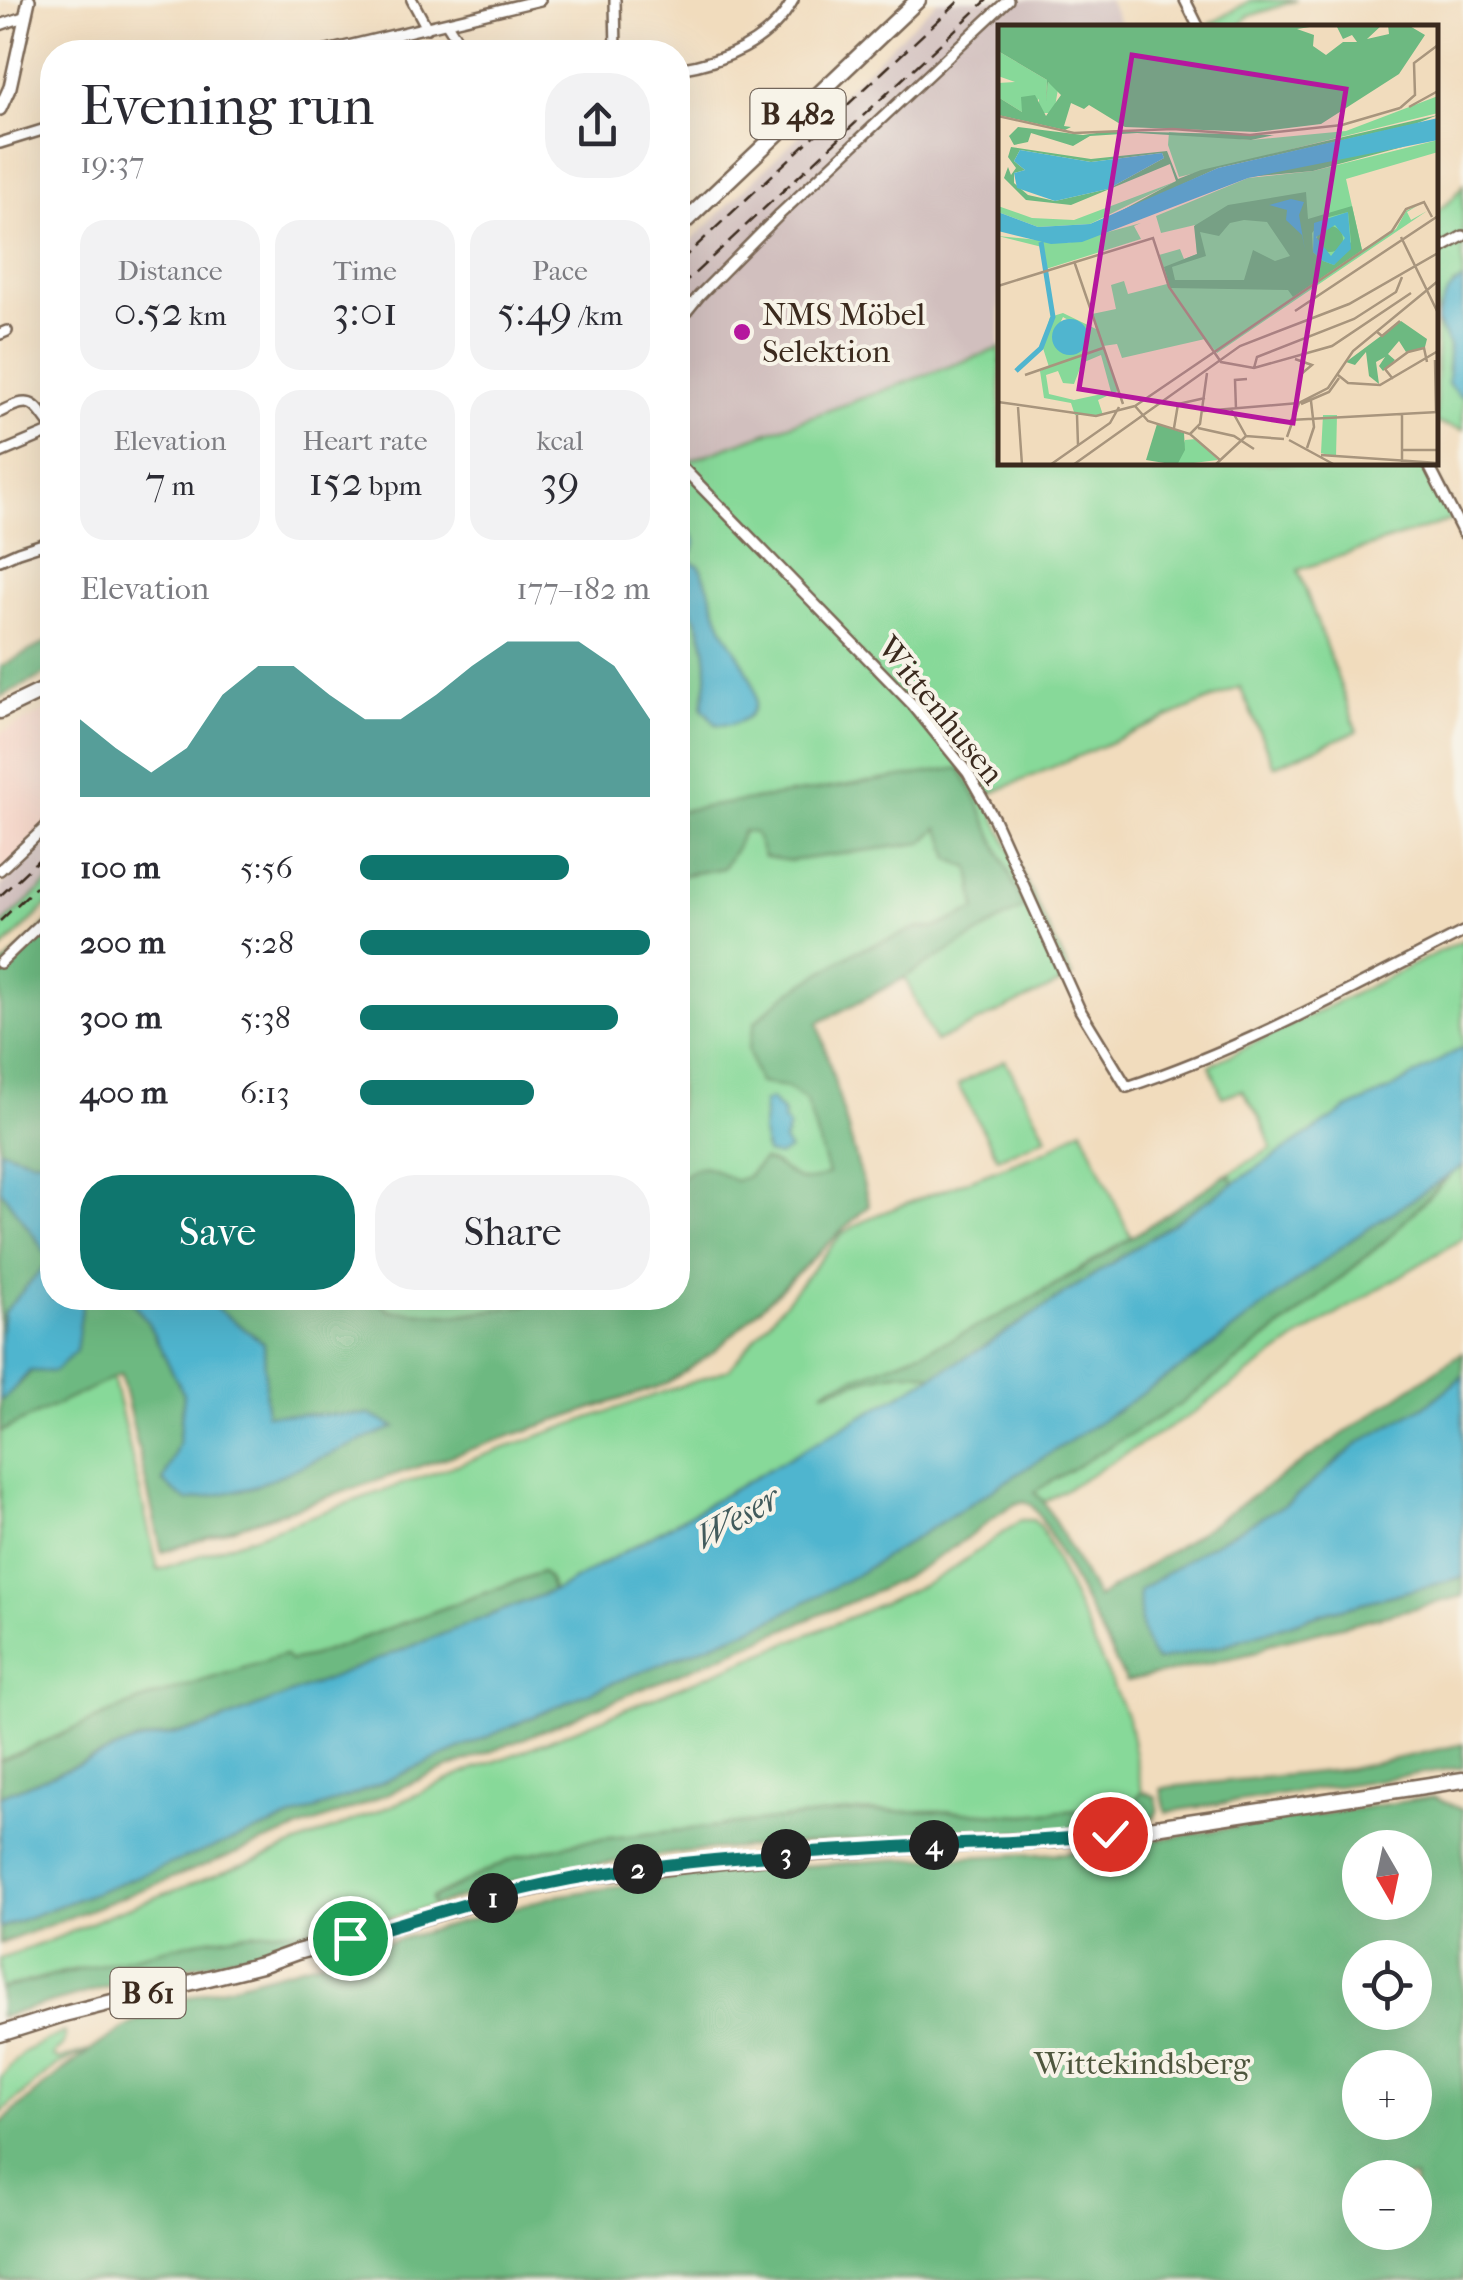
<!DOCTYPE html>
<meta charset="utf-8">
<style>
:root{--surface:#fff;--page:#f2f2f3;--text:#2b2b33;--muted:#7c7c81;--accent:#0f766e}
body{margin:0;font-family:"IM FELL French Canon",serif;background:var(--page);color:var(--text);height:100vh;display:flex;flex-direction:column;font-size:38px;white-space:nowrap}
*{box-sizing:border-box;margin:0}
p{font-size:32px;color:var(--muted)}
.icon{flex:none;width:55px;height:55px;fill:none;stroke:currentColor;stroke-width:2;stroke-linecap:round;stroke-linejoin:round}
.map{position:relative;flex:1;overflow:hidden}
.details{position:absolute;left:40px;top:40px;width:650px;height:1270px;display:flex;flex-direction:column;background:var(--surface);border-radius:40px;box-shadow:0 10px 40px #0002}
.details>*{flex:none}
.needle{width:65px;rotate:171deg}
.buttons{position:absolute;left:1342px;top:1830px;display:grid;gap:20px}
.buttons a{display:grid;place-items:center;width:90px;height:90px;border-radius:50%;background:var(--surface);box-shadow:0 10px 40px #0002;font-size:50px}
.pin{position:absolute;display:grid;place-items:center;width:85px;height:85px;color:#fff;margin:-42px;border:5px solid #fff;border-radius:50%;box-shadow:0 2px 10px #0007}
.km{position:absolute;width:50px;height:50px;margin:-25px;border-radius:50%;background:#222;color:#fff;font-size:28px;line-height:50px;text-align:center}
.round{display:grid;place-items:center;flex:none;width:105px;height:105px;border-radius:40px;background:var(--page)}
.summary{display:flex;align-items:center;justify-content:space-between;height:170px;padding:0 40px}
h1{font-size:55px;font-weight:600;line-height:75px}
.metrics{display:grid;grid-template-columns:repeat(3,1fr);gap:15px;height:170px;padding:10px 40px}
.metrics div{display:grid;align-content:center;border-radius:25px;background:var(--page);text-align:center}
.metrics b{font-size:42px;font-weight:600}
.metrics small{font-size:28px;font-weight:400}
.metrics p{font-size:28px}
.chart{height:280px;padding:20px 40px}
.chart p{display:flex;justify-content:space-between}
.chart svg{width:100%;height:180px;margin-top:10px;fill:var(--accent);opacity:.7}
.primary-button{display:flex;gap:20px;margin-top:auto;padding:20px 40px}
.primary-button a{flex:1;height:115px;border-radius:40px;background:var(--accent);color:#fff;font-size:40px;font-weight:600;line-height:115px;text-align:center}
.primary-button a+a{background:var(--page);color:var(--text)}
ul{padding:0 40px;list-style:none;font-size:32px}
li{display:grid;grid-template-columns:160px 120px 1fr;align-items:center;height:75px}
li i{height:25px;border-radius:12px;background:var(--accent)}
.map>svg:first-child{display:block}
.built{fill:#f6d2c4}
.industrial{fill:#d1bfbe}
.green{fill:#87d999;stroke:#61825c;stroke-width:2.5}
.forest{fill:#6db981;stroke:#547250;stroke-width:2.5;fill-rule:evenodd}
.water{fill:#50b5cf;stroke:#467076;stroke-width:2.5}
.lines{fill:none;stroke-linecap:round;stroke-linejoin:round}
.street-casing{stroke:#7b6856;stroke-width:14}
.secondary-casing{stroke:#7b6856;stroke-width:16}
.primary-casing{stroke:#7b6856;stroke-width:19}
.street{stroke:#fff;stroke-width:9}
.secondary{stroke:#fff;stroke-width:11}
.primary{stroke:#fff;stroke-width:14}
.rail{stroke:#3b2a1e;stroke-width:2.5;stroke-dasharray:15 8;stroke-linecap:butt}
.route-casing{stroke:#fff;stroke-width:20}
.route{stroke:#0f766e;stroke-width:12}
.poi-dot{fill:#b5179e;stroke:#f7f3e8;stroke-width:4}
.labels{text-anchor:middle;stroke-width:8;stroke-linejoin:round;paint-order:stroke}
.shield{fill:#f7f3e8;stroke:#73665b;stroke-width:2.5}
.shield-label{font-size:30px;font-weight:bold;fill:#3b2a1e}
.poi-label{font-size:32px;fill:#3b2a1e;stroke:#f7f3e8;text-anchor:start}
.street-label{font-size:32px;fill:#3b2a1e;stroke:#f7f3e8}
.park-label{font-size:32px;fill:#4e563d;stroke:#f7f3e8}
.water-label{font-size:35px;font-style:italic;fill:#425b5c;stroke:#f7f3e8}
.inset-river{fill:none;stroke:#50b5cf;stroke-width:5}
.inset-road{fill:none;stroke:#a8957d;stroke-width:2.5}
.view{fill:#b5179e;fill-opacity:0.15;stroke:#b5179e;stroke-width:5}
.inset-edge{fill:none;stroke:#3b2a1e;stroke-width:5}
</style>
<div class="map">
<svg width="1463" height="2280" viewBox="0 0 1463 2280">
<rect width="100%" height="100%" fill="#f7f3e8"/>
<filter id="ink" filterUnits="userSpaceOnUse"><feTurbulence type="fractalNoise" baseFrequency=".01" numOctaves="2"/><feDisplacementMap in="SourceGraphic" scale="20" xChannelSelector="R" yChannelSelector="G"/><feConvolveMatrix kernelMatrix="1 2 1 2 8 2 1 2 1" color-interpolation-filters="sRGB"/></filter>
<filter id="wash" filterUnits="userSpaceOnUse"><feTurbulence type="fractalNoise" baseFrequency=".0048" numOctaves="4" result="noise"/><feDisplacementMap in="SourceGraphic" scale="40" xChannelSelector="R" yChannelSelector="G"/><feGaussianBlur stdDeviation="2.25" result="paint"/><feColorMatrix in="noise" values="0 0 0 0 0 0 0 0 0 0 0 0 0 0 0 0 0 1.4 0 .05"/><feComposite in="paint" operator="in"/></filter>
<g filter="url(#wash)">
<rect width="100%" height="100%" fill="#f1dcbd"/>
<path class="built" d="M51,709L52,827L0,876V733Z"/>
<path class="industrial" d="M938,0H1109L1122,27L1001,28L1000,348L678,465V254Z
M52,838V878L0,927V887L14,871Z"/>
<path class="green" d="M1251,0H1297L1247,17L1240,27H1206Z
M1463,185V280L1454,285L1436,321L1449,346L1447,368L1458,395L1463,397V430L1436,423V212L1452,199Z
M1000,348L1001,462L1429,463L1457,518L1298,570L1357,731L1274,766L1240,687L985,796L1072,978L935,1042L905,978L818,1023L869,1205L716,1350L666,1384L162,1552L121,1374L113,1377L158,1570L729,1369L842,1234L869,1218L1048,1150L1082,1128L1131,1238L1018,1306L946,1342L825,1391C855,1383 905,1364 933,1376L562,1587L552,1591L549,1579L541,1572L313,1656L289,1661L284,1655L137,1702L0,1761V968L52,919V1298H678V465Z
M52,879V901L0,951V927Z
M1463,940V1047L1392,1089L1347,1109L1234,1183L1231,1176H1224L1272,1148L1259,1116L1242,1090L1222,1097L1210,1065Z
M1005,1060L1047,1137L998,1158L958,1085Z
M1463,1166V1238L1306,1333L1189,1416L1044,1502L1033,1491L1181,1404L1299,1314L1387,1239L1453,1172Z
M1021,1520H1033L1041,1527L1128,1719L1142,1791L1132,1805L1025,1815L940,1811L845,1812L584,1841L516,1857L431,1898L433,1906L332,1935L329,1927L308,1931L67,1971L0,1989V1959L59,1937L113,1913L263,1858L398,1803L464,1773L523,1751L853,1616L926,1584L952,1569Z
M64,2032C66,2046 60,2047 52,2056L59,2060L88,2051L54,2067L0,2114V2078L23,2052Z"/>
<path class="forest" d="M52,639V671L0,697V667Z
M960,768L977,800L1024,907L905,977L818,1023L869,1205L716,1350L666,1384L162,1552L121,1374L0,1432V1400C24,1386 62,1332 82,1308L79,1298H129L147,1321L184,1395L178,1444L163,1482L370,1415L266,1414L264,1343L213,1306L209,1298H374L390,1311L458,1315L540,1303L555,1298H678V1180C704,1158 707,1166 735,1181L746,1177L763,1160C793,1167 792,1192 828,1174L806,1100L786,1087L759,1083L748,1050L755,1022L784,996L854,952L919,928H935L976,909L970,868L950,859L945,841L938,828L922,843L790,861L764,857L755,833L743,831L737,846L723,868L678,876V811Z
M52,919V1174L48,1160L30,1159L0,1149V968Z
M1453,1172L1387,1239L1299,1313L1181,1404L1034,1492L1044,1502L1097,1598L1197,1534L1463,1352V1376L1431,1402L1359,1443L1291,1501L1200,1551L1156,1661L1221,1646L1323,1613L1463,1577V1596L1269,1644L1257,1652L1126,1682L1041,1518L1032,1506L1024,1501C1003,1507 988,1523 970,1536C939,1557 913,1574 879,1590L515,1742L425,1777L362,1805L0,1944V1928L356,1794L595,1690L769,1621L858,1574L1070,1441L1351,1240Z
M1224,1176H1231L1234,1183L982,1348L933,1376C904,1364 853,1383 823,1392L828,1387C893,1365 957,1339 1018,1306C1089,1267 1156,1221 1224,1176Z
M0,1189L40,1244L49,1261L0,1336Z
M542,1572L549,1579L552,1591L201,1729L134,1742L0,1796V1761L137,1702L284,1655L290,1661L313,1656Z
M1463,1744V1767L1166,1812L1161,1789L1169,1787L1349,1769Z
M1142,1791L1156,1797L1158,1809L1154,1818L1061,1831L869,1839L684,1852L548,1872L433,1906L431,1899L516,1857L584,1841L845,1812L940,1811L1025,1815L1132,1805Z
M1433,1797L1463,1810V2280H0V2124C53,2076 107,2034 171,2002L556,1896L666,1879L777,1868L887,1860L1067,1853ZM1360,1848H1415V1902H1360ZM1360,1958H1415V2012H1360ZM1360,2068H1415V2122H1360ZM1360,2178H1415V2232H1360Z
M330,1927L332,1935L132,1980L0,2017V1989L197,1941L246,1933Z"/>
<path class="water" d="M1463,280V397L1458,395L1448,383L1449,346L1436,321C1441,304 1447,288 1463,280Z
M678,525C688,528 692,533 696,543L690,556L692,562L700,566C709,585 714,606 722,626C731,647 775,698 746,718C737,724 726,726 716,724L702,708C703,697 707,687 707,676C707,647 702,615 678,597Z
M1463,1047V1166L1351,1240L1195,1359L1070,1441L858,1574L769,1621L595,1690L356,1794L0,1928V1796L134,1742L201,1729L562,1587L982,1348L1347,1109L1392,1089Z
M770,1099L784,1114L783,1120L789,1127L784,1141L789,1150L778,1156L766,1153L762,1133L764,1116L763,1103Z
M0,1149L30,1159L48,1160L52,1174V1298H79L82,1308L76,1351L54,1372L30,1371L6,1397L0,1400V1336L4,1312L49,1261L40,1244L0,1189Z
M129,1298H209L213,1306L264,1343L266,1414L370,1415L395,1427L250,1488L187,1501L163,1482L178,1444L184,1395L147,1321Z
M1463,1376V1577L1323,1613L1221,1646L1156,1661C1139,1639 1140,1617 1139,1591L1200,1551L1291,1501L1359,1443L1431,1402Z"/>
</g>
<g filter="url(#ink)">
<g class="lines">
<defs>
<path id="street" d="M412,0L427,28
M615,0L616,52
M1185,0L1199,28
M447,24L465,52
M0,25L26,16
M395,37L398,52
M323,52L540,0
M678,69C723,62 770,43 793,0
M0,143L52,127
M1436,251L1463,236
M678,322L699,296L780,214L1008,0
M0,334L7,331
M0,412C31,396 33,401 52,428
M0,453L52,431
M1427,462L1463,533
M678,463L912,704L968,773L994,819L1080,1010L1127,1087C1245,1048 1353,988 1463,932
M0,560L18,552L52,541
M0,870L52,821
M0,963L52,913"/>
<path id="secondary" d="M0,109L10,87L29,0"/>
<path id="primary" d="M678,228L918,0
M0,711L52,686
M0,2034L64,2014L261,1965L297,1952L509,1893L593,1875L768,1856L914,1846L1054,1840L1110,1834L1463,1780"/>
</defs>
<use href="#street" class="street-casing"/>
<use href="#secondary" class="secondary-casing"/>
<use href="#primary" class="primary-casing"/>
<use href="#street" class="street"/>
<use href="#secondary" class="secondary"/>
<use href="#primary" class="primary"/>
<path class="rail" d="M678,263L960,0
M678,289L987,0
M0,896L52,847
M0,921L52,872"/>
</g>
</g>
<g class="lines" filter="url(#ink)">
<defs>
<path id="route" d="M350,1938C431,1915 511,1888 594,1875C699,1858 806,1852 913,1846C979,1843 1044,1842 1110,1834"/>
</defs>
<use href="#route" class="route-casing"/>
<use href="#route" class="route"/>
</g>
<circle class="poi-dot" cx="742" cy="332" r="10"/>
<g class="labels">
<g class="shield">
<rect x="750.5" y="89" width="95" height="50" rx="8"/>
<rect x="110.5" y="1968" width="75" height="50" rx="8"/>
</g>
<g class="shield-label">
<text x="798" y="124">B 482</text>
<text x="148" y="2003">B 61</text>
</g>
<g class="poi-label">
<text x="762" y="325">NMS Möbel<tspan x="762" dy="37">Selektion</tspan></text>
</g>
<g class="street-label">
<text transform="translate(941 710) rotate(51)" y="11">Wittenhusen</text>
</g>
<g class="park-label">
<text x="1142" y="2074">Wittekindsberg</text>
</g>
<g class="water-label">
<text transform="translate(737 1517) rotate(-30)" y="12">Weser</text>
</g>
</g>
<g transform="translate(998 25)">
<rect width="440" height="440" fill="#f1dcbd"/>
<path d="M0,26L49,55L48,75L50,57L60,64L56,88H41V74L24,87L0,72V58L17,57L0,51ZM440,71V88L181,152L170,120L171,107L252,115L348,106ZM440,115V127L348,154L364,225L398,204L408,186L422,179L409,187L413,195L429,186L219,328L207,314L124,333L119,319L105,321L120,366L100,375L105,390H77L73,378L46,373L42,346L51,342L44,320L52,292L65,288L98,304L94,289L118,284L113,260L126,256L130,269L169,259L161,230L182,224L186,234L199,229L197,200L163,208L158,191L250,153L315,146ZM65,292L91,307V314L59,323L56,311ZM103,330L113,367L76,375L51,369L48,350L60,346L65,358L76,359L84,338ZM179,156L92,199L40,202L0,187V181L34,193L76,195ZM143,198L136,201L143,214L48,244L44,222L0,211L70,218ZM325,390H339L338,432L323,428ZM198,414L220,435L179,440L187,415Z" fill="#87d999" fill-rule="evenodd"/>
<path d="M0,0H325L299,4L316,10L315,21L328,30L345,17H359L354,10L345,14L338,0H384L369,14L391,9L390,0H410L427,10L401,49L323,99L258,107L127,102L91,80L86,84L73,78L66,101L73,102L67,105L0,90V72L24,87L23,72L37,70L48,91L63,70L50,57L48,77L49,55L0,26ZM440,90L417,99L220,143L110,193L178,156L172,139L73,180L28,175L6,153L10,142L13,150L18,143L10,132L13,122L93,134L169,126L180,154L203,145ZM22,125L93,137L164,128L166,133L110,164L57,176L30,170L16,158V148L27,145L16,136ZM20,102L85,110L112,106L276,110L253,115L139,108L92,111L75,121L33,108L30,117L16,120L11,111ZM408,121L315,146L251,152L306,140ZM308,167L310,194L354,181L364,225L295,272L290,265L172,263L166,242L199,229L196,201L230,180ZM350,187L353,217L336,240L325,236L315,227L314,208L327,193ZM246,195L269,197L292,231L277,236L255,225L246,255H177L174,242L208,231L202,207L221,211L232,198ZM319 214a13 13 0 1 1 26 0a13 13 0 1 1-26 0ZM403,296L429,314L427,322L408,327L401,316L390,329L397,335L385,346L381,341L387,332L378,337L381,359L371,351L368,327L357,340L348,337ZM159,399L186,408L187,425L179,440L148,435Z" fill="#6db981" fill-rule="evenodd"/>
<path d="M440,93V115L250,153L84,217L53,219L0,206V187L40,202L92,199L220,143ZM22,125L93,137L164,128L166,133L110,164L57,176L19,163L16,148L27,145L16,136ZM293,174L306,177L301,190L307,225L304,210L288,195L289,185L271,180ZM350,187L353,224L336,240L325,236L315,227L316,198ZM337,200L347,213L333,231L318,212ZM54 312a18 18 0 1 1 36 0a18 18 0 1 1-36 0Z" fill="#50b5cf" fill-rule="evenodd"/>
<path class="inset-river" d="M18,346L43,323L55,292L43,217"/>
<path class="inset-road" d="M411,82L440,66M402,83L417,70L416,38L440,20M0,91L76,108L175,104L252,110L344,100L402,83M403,212L440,288M76,236L125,379M0,261L155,213L171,262L223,337L256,343L334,321L413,268M297,286L440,191M378,306L384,311L402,296M297,334L314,340L302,350M437,335L438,387M256,343L259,332L356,294L398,267L404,252M27,350L105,323M340,350L350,358L382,360L440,326M395,354L387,344L410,327L426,323L429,337M0,377L98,391L137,381M303,379L331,367L341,353M137,381L394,206L408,184L426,177L434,192M137,381L150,396L192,409L222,435M20,382L24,440M233,384L248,411M238,384L237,355L249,354M205,386L301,378M79,390L80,420M292,395L440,387M176,403L180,379L207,373M200,403L236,411L256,424M192,409L202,399L209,348M289,412L301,378L330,363L355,326L440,256M291,415L337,440M309,423L316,402L313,376M404,425H440M323,430L440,438M404,437V388M52,440L112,398L121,382M75,440L242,321L351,279L440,228M217,440L248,411L286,414"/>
<path class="view" d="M134,30L348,64L295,398L81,364Z"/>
<rect width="440" height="440" class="inset-edge"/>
</g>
</svg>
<div class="buttons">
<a><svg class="needle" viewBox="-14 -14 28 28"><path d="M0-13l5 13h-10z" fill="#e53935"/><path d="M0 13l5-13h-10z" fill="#7c7c81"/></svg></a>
<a><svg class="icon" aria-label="locate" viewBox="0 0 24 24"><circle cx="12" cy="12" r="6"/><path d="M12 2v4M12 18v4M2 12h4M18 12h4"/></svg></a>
<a>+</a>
<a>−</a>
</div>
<div class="pin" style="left:350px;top:1938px;background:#1e9e55"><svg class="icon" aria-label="arrive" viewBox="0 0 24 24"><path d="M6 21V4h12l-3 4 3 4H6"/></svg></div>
<div class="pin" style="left:1110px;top:1834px;background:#d93025"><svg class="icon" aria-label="check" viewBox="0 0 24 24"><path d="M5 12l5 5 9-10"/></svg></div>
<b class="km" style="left:493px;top:1898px">1</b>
<b class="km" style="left:638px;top:1869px">2</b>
<b class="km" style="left:786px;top:1854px">3</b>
<b class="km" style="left:934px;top:1845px">4</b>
<section class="details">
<div class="summary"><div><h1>Evening run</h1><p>19:37</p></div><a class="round"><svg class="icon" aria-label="share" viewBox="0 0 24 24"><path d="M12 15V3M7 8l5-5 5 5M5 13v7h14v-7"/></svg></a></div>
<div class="metrics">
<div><p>Distance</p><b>0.52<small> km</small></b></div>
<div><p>Time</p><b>3:01</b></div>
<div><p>Pace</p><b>5:49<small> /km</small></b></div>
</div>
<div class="metrics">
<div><p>Elevation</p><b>7<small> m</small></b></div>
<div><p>Heart rate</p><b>152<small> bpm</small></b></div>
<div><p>kcal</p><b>39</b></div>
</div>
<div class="chart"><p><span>Elevation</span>177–182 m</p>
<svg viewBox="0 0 160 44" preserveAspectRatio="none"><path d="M0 44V25L10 32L20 38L30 32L40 19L50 12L60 12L70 19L80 25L90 25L100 19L110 12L120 6L130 6L140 6L150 12L160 25V44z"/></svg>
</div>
<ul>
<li><b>100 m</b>5:56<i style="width:72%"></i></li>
<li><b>200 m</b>5:28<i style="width:100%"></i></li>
<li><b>300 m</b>5:38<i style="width:89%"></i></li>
<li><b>400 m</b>6:13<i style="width:60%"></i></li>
</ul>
<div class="primary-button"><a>Save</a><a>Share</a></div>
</section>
</div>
